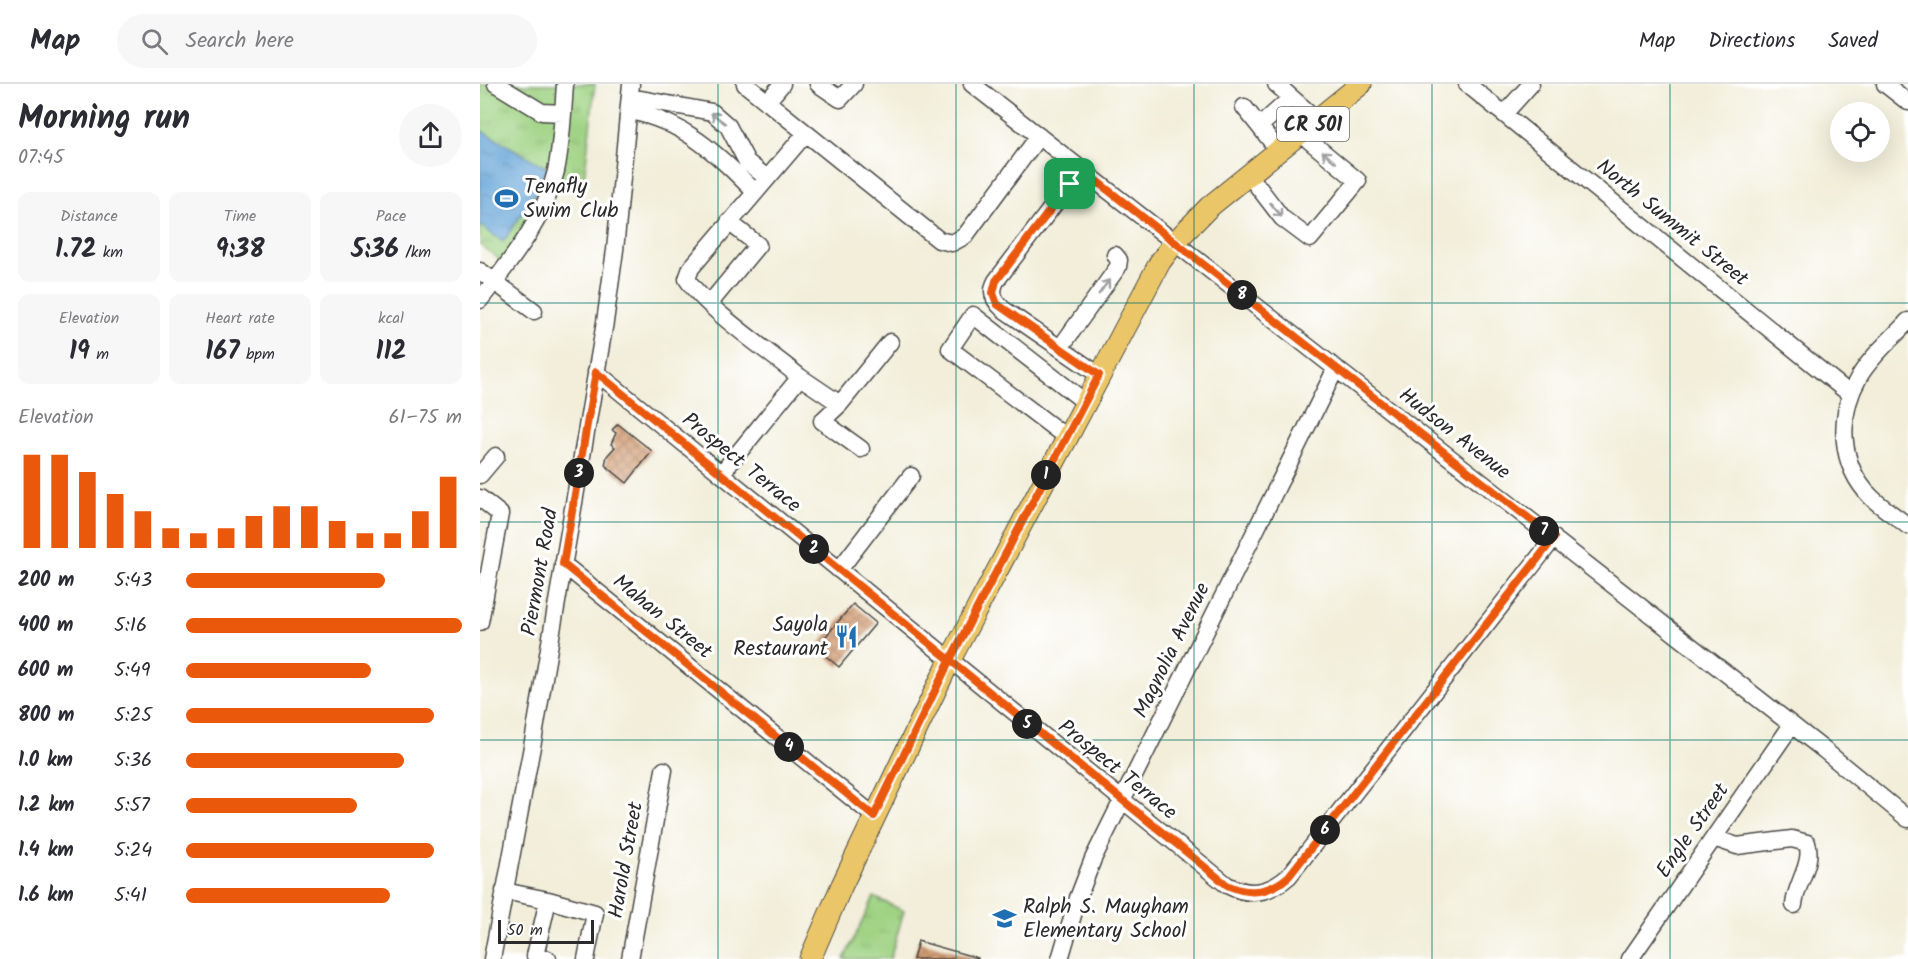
<!DOCTYPE html>
<meta charset="utf-8">
<style>
:root{--surface:#fff;--page:#f7f7f7;--text:#2b2b33;--muted:#7c7c81;--line:#e1e1e2;--accent:#ea580c}
body{margin:0;font-family:Kalam,sans-serif;background:var(--page);color:var(--text);height:100vh;display:flex;flex-direction:column;font-size:22px;white-space:nowrap}
*{box-sizing:border-box;margin:0}
p{font-size:20px;color:var(--muted)}
.icon{flex:none;width:33px;height:33px;fill:none;stroke:currentColor;stroke-width:2;stroke-linecap:round;stroke-linejoin:round}
.map{position:relative;flex:1;overflow:hidden}
.panel{display:flex;flex-direction:column;background:var(--surface);width:480px}
.panel>*{flex:none}
.buttons{position:absolute;left:1350px;top:18px;display:grid;gap:12px}
.buttons a{display:grid;place-items:center;width:60px;height:60px;border-radius:50%;background:var(--surface);box-shadow:0 6px 24px #0002;font-size:30px}
.scale{position:absolute;left:18px;bottom:15px;width:96px;box-sizing:border-box;padding-left:6px;border:3px solid #2b2b2b;border-top:0;font-size:16px;line-height:21px;white-space:nowrap;color:#2b2b2b;-webkit-text-stroke:4px #fff;paint-order:stroke}
.pin{position:absolute;display:grid;place-items:center;width:51px;height:51px;color:#fff;margin:-26px;border-radius:12px;box-shadow:0 3px 9px #0006}
.km{position:absolute;width:30px;height:30px;margin:-15px;border-radius:50%;background:#222;color:#fff;font-size:16px;line-height:30px;text-align:center}
.round{display:grid;place-items:center;flex:none;width:63px;height:63px;border-radius:32px;background:var(--page)}
.summary{display:flex;align-items:center;justify-content:space-between;height:102px;padding:0 18px}
h1{font-size:33px;font-weight:700;line-height:45px}
.metrics{display:grid;grid-template-columns:repeat(3,1fr);gap:9px;height:102px;padding:6px 18px}
.metrics div{display:grid;align-content:center;border-radius:12px;background:var(--page);text-align:center}
.metrics b{font-size:26px;font-weight:700}
.metrics small{font-size:16px;font-weight:400}
.metrics p{font-size:16px}
.chart{height:168px;padding:12px 18px}
.chart p{display:flex;justify-content:space-between}
.chart svg{width:100%;height:108px;margin-top:6px;stroke:var(--accent);stroke-width:6}
ul{padding:0 18px;list-style:none;font-size:20px}
li{display:grid;grid-template-columns:96px 72px 1fr;align-items:center;height:45px}
li i{height:15px;border-radius:8px;background:var(--accent)}
header{display:flex;align-items:center;gap:36px;box-sizing:border-box;height:84px;padding:0 30px;background:var(--surface);border-bottom:2px solid var(--line)}
header strong{font-size:28px}
nav{display:flex;gap:33px;margin-inline-start:auto;font-size:21px}
.search{width:420px;height:54px;background:var(--page);display:flex;align-items:center;gap:15px;box-sizing:border-box;padding:0 21px;border-radius:33px;color:var(--muted);font-size:22px}
main{display:flex;flex:1;min-height:0}
.map>svg:first-child{display:block}
.park{fill:url(#park-tufts);stroke:#647e56;stroke-width:1.5}
.water{fill:url(#water-ripples);stroke:#486881;stroke-width:1.5}
.building{fill:url(#building-cross-hatch)}
.lines{fill:none;stroke-linecap:round;stroke-linejoin:round}
.minor-casing{stroke:#494845;stroke-width:19}
.major-casing{stroke:#494845;stroke-width:23}
.minor{stroke:#fff;stroke-width:16}
.major{stroke:#ebc669;stroke-width:21}
.oneway{stroke:#a0a0a0}
.route-casing{stroke:#fff;stroke-width:12}
.route{stroke:#ea580c;stroke-width:8}
.grid{fill:none;stroke:#0f766e;stroke-width:1.5;stroke-opacity:0.55}
.labels{text-anchor:middle;stroke-width:6;stroke-linejoin:round;paint-order:stroke}
.shield{fill:#fff;stroke:#6b6b6b;stroke-width:1.5}
.shield-label{font-size:20px;font-weight:bold;fill:#2b2b2b}
.poi-label{font-size:21px;fill:#2b2b2b;stroke:#fff;text-anchor:start}
.street-label{font-size:21px;fill:#2b2b2b;stroke:#fff}
</style>
<header>
<strong>Map</strong>
<div class="search"><svg class="icon" aria-label="search" viewBox="0 0 24 24"><circle cx="10" cy="10" r="6"/><path d="M15 15l6 6"/></svg>Search here</div>
<nav><a>Map</a><a>Directions</a><a>Saved</a></nav>
</header>
<main>
<section class="panel">
<div class="summary"><div><h1>Morning run</h1><p>07:45</p></div><a class="round"><svg class="icon" aria-label="share" viewBox="0 0 24 24"><path d="M12 15V3M7 8l5-5 5 5M5 13v7h14v-7"/></svg></a></div>
<div class="metrics">
<div><p>Distance</p><b>1.72<small> km</small></b></div>
<div><p>Time</p><b>9:38</b></div>
<div><p>Pace</p><b>5:36<small> /km</small></b></div>
</div>
<div class="metrics">
<div><p>Elevation</p><b>19<small> m</small></b></div>
<div><p>Heart rate</p><b>167<small> bpm</small></b></div>
<div><p>kcal</p><b>112</b></div>
</div>
<div class="chart"><p><span>Elevation</span>61–75 m</p>
<svg viewBox="0 0 160 44" preserveAspectRatio="none"><path d="M5 44V6M15 44V6M25 44V13M35 44V22M45 44V29M55 44V36M65 44V38M75 44V36M85 44V31M95 44V27M105 44V27M115 44V33M125 44V38M135 44V38M145 44V29M155 44V15"/></svg>
</div>
<ul>
<li><b>200 m</b>5:43<i style="width:72%"></i></li>
<li><b>400 m</b>5:16<i style="width:100%"></i></li>
<li><b>600 m</b>5:49<i style="width:67%"></i></li>
<li><b>800 m</b>5:25<i style="width:90%"></i></li>
<li><b>1.0 km</b>5:36<i style="width:79%"></i></li>
<li><b>1.2 km</b>5:57<i style="width:62%"></i></li>
<li><b>1.4 km</b>5:24<i style="width:90%"></i></li>
<li><b>1.6 km</b>5:41<i style="width:74%"></i></li>
</ul>
</section>
<div class="map">
<svg width="1428" height="875" viewBox="0 0 1428 875">
<defs>
<pattern id="park-tufts" width="24" height="20" patternUnits="userSpaceOnUse" patternTransform="scale(1.5)"><rect width="24" height="20" fill="#9ed282"/><path d="M3 7l-1-3M5 7V3M7 7l1-3M15 17l-1-3M17 17v-4M19 17l1-3" fill="none" stroke="#88b470"/></pattern>
<pattern id="water-ripples" width="26" height="14" patternUnits="userSpaceOnUse" patternTransform="scale(1.5)"><rect width="26" height="14" fill="#65a4d7"/><path d="M2 4q2-2 4 0t4 0M15 11q2-2 4 0t4 0" fill="none" stroke="#5386af"/></pattern>
<pattern id="building-cross-hatch" width="8" height="8" patternUnits="userSpaceOnUse" patternTransform="scale(1.5)"><rect width="8" height="8" fill="#d39d75"/><path d="M0 0l8 8M0 8l8-8" fill="none" stroke="#ab8060"/></pattern>
</defs>
<rect width="100%" height="100%" fill="#fff"/>
<filter id="ink" filterUnits="userSpaceOnUse"><feTurbulence type="fractalNoise" baseFrequency=".0167" numOctaves="2"/><feDisplacementMap in="SourceGraphic" scale="12" xChannelSelector="R" yChannelSelector="G"/><feConvolveMatrix kernelMatrix="1 2 1 2 8 2 1 2 1" color-interpolation-filters="sRGB"/></filter>
<filter id="wash" filterUnits="userSpaceOnUse"><feTurbulence type="fractalNoise" baseFrequency=".008" numOctaves="4" result="noise"/><feDisplacementMap in="SourceGraphic" scale="24" xChannelSelector="R" yChannelSelector="G"/><feGaussianBlur stdDeviation="1.35" result="paint"/><feColorMatrix in="noise" values="0 0 0 0 0 0 0 0 0 0 0 0 0 0 0 0 0 1.4 0 .05"/><feComposite in="paint" operator="in"/></filter>
<g filter="url(#wash)">
<rect width="100%" height="100%" fill="#f2eeda"/>
<path class="park" d="M0,0H115L103,105L79,102L27,181L0,161Z
M394,813L424,827L410,875H364Z"/>
<path class="water" d="M0,46L71,86L23,158L0,141Z"/>
<g id="blocks">
<path class="building" d="M138,340L172,367L147,399L125,381L127,372L135,363L131,360L136,349L132,346Z
M373,520L396,539L359,583L336,564Z
M438,857L498,874V875H433Z"/>
</g>
</g>
<g filter="url(#ink)">
<use href="#blocks" fill-opacity="0" stroke="#494845" stroke-width="1.5"/>
<g class="lines">
<defs>
<path id="minor" d="M16,0L62,28L83,29
M265,0L459,156L472,159L485,152L559,52
M338,0L360,15L374,0
M492,0L1344,666L1428,735
M796,0L837,36
M987,0L1371,311
M1405,0L1428,18
M150,13L232,28L248,42L267,78L287,94
M287,18L302,0
M764,23L799,67
M149,27C204,37 237,70 275,108
M1024,30L1051,0
M781,41L811,14
M601,85L516,197C510,208 514,217 523,225L619,291
M769,91L802,134L830,155L878,97L820,49
M0,187L54,227
M0,216C31,176 64,137 76,87C82,58 83,29 85,0
M230,219L278,161L249,138
M1428,237C1412,255 1391,272 1379,293C1357,332 1359,381 1391,413C1402,424 1416,432 1428,442
M580,264L638,183L639,176L635,171
M116,288L747,801C770,813 790,809 809,792L1074,454
M320,293L360,320L410,258
M360,320L342,337L381,365
M586,353L470,265L493,231L605,318
M241,390L320,293C291,269 226,225 207,195L211,184L326,49
M0,391L16,372
M0,414L20,430L0,538
M83,480L394,732
M359,486L431,392
M1234,754L1257,762L1312,755L1327,759C1334,779 1315,801 1314,821
M24,807L68,816L55,872L68,875
M68,816L115,829L106,875
M12,875L54,652L125,238L135,166L151,0
M150,875L184,686
M580,875L598,814L613,775L856,284
M1150,875L1311,642"/>
<path id="major" d="M330,875L362,801L470,576L680,178L695,158L729,123L881,0"/>
</defs>
<use href="#minor" class="minor-casing"/>
<use href="#major" class="major-casing"/>
<use href="#minor" class="minor"/>
<use href="#major" class="major"/>
</g>
<defs><path id="oneway-shaft" d="M-6 0H5M1.5-3L5.5 0L1.5 3" fill="none" stroke-width="1.6" stroke-linecap="round" stroke-linejoin="round" transform="scale(1.5)"/></defs>
<g class="oneway">
<use href="#oneway-shaft" transform="translate(238 34) rotate(-142)"/>
<use href="#oneway-shaft" transform="translate(849 73) rotate(-140)"/>
<use href="#oneway-shaft" transform="translate(796 126) rotate(51)"/>
<use href="#oneway-shaft" transform="translate(624 203) rotate(-54)"/>
</g>
</g>
<g class="lines" filter="url(#ink)">
<defs>
<path id="route" d="M590,100L516,197L513,209L517,220L619,291L470,576L116,288L83,480L394,732L470,576L747,801C770,812 790,809 809,792L1074,454L601,85L590,100"/>
</defs>
<use href="#route" class="route-casing"/>
<use href="#route" class="route"/>
</g>
<path class="grid" d="M238,0V875M476,0V875M714,0V875M952,0V875M1190,0V875M0,219H1428M0,438H1428M0,656H1428"/>
<defs>
<symbol id="stadium-bare" viewBox="-9 -9 18 18"><path d="M0-5a6.5 5 0 1 0 0 10a6.5 5 0 1 0 0-10ZM-3.5-1.8h7v3.6h-7Z" fill="#1f6fb2" stroke="#fff" stroke-width="2.5" paint-order="stroke"/></symbol>
<symbol id="restaurant-bare" viewBox="-9 -9 18 18"><path d="M-5-6h1v4h1v-4h1v4h1v-4h1v5L-1.5 .5V6h-2V.5L-5-1ZM5-6V6H3V1.5H1.5Q1.5-4 5-6Z" fill="#1f6fb2" stroke="#fff" stroke-width="2.5" paint-order="stroke"/></symbol>
<symbol id="school-bare" viewBox="-9 -9 18 18"><path d="M0-5L7-2L0 1L-7-2ZM-4 1L0 2.5L4 1V4Q0 6-4 4Z" fill="#1f6fb2" stroke="#fff" stroke-width="2.5" paint-order="stroke"/></symbol>
</defs>
<g fill-rule="evenodd">
<use href="#stadium-bare" x="10" y="98" width="33" height="33"/>
<use href="#restaurant-bare" x="350" y="536" width="33" height="33"/>
<use href="#school-bare" x="508" y="818" width="33" height="33"/>
</g>
<g class="labels">
<rect class="shield" x="797" y="23" width="72" height="34" rx="4.5"/>
<g class="shield-label">
<text x="833" y="47">CR 501</text>
</g>
<g class="poi-label">
<text x="44" y="109">Tenafly<tspan x="44" dy="24">Swim Club</tspan></text>
<text x="348" y="547" text-anchor="end">Sayola<tspan x="348" dy="24">Restaurant</tspan></text>
<text x="543" y="829">Ralph S. Maugham<tspan x="543" dy="24">Elementary School</tspan></text>
</g>
<g class="street-label">
<text transform="translate(1193 138) rotate(39)" y="7">North Summit Street</text>
<text transform="translate(975 349) rotate(38)" y="7">Hudson Avenue</text>
<text transform="translate(262 378) rotate(39)" y="7">Prospect Terrace</text>
<text transform="translate(59 488) rotate(-80)" y="7">Piermont Road</text>
<text transform="translate(183 532) rotate(39)" y="7">Mahan Street</text>
<text transform="translate(691 566) rotate(-64)" y="7">Magnolia Avenue</text>
<text transform="translate(638 685) rotate(39)" y="7">Prospect Terrace</text>
<text transform="translate(1212 746) rotate(-55)" y="7">Engle Street</text>
<text transform="translate(145 776) rotate(-80)" y="7">Harold Street</text>
</g>
</g>
</svg>
<div class="buttons">
<a><svg class="icon" aria-label="locate" viewBox="0 0 24 24"><circle cx="12" cy="12" r="6"/><path d="M12 2v4M12 18v4M2 12h4M18 12h4"/></svg></a>
</div>
<div class="scale">50 m</div>
<div class="pin" style="left:590px;top:100px;background:#1e9e55"><svg class="icon" aria-label="arrive" viewBox="0 0 24 24"><path d="M6 21V4h12l-3 4 3 4H6"/></svg></div>
<b class="km" style="left:566px;top:391px">1</b>
<b class="km" style="left:334px;top:465px">2</b>
<b class="km" style="left:99px;top:389px">3</b>
<b class="km" style="left:309px;top:663px">4</b>
<b class="km" style="left:547px;top:640px">5</b>
<b class="km" style="left:845px;top:746px">6</b>
<b class="km" style="left:1064px;top:447px">7</b>
<b class="km" style="left:762px;top:211px">8</b>
</div>
</main>
